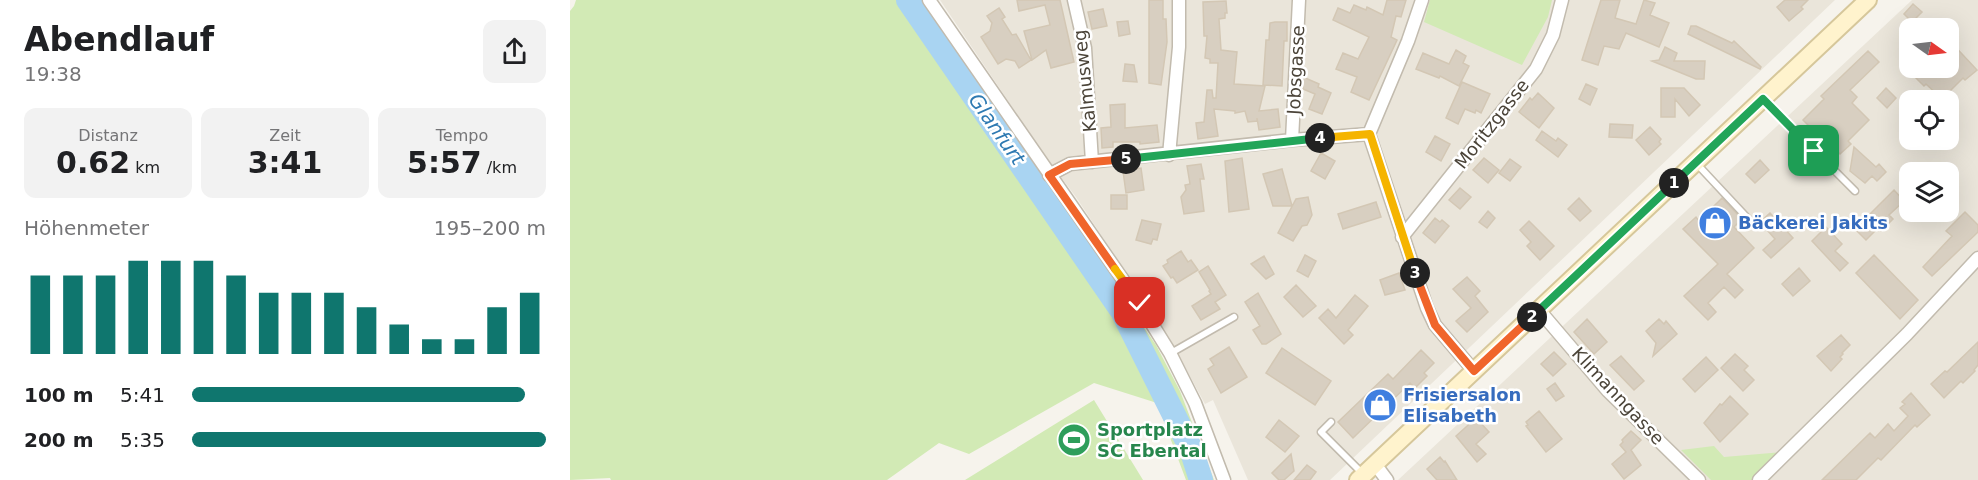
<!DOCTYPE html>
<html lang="de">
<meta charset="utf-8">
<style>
:root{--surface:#fff;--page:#f2f2f2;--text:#202124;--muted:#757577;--accent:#0f766e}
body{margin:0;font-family:"DejaVu Sans",sans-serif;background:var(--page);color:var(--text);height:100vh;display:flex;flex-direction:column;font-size:22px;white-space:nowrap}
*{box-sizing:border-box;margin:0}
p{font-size:20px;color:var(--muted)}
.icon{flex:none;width:33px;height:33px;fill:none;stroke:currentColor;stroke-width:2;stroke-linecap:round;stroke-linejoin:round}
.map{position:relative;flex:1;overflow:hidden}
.drawer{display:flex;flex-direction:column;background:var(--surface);width:570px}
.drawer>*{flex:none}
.needle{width:39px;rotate:104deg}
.tools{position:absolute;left:1329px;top:18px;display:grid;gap:12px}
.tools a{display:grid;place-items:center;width:60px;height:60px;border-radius:12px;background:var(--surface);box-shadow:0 6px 24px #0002;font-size:30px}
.pin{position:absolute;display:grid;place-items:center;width:51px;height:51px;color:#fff;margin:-26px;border-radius:12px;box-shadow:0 3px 9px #0006}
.km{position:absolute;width:30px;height:30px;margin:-15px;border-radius:50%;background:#222;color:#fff;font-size:16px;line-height:30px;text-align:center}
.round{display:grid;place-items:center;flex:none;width:63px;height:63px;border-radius:12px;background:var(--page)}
.head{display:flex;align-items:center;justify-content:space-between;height:102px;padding:0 24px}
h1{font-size:33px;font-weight:700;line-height:45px}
.metrics{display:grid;grid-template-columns:repeat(3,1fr);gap:9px;height:102px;padding:6px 24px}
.metrics div{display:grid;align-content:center;border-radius:12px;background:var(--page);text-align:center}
.metrics b{font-size:30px;font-weight:700}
.metrics small{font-size:16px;font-weight:400}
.metrics p{font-size:16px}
.chart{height:168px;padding:12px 24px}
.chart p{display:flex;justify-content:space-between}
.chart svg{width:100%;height:108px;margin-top:6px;stroke:var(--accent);stroke-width:6}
ul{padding:0 24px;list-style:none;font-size:20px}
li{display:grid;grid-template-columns:96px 72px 1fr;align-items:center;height:45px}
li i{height:15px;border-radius:8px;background:var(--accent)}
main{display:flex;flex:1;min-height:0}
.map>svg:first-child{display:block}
.residential{fill:#eae5da;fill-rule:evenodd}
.green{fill:#d2eab5}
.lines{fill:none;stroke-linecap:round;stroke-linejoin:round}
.river{stroke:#a9d4f2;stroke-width:24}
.building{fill:#d8cfc1;stroke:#d3c7b4;stroke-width:1.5}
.service-casing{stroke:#c2bbae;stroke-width:9}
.minor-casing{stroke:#c2bbae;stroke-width:15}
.secondary-casing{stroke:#d6c79b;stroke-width:20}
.service{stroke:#fff;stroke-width:6}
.minor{stroke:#fff;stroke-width:12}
.secondary{stroke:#fff3cd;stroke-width:16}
.split-1-casing{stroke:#fff;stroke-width:12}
.split-2-casing{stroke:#fff;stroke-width:12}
.split-3-casing{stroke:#fff;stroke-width:12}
.split-4-casing{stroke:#fff;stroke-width:12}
.split-5-casing{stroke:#fff;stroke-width:12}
.split-6-casing{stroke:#fff;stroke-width:12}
.split-7-casing{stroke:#fff;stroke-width:12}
.split-1{stroke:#22a559;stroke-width:8}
.split-2{stroke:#22a559;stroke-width:8}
.split-3{stroke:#f0652b;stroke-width:8}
.split-4{stroke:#f5b400;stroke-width:8}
.split-5{stroke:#22a559;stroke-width:8}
.split-6{stroke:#f0652b;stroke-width:8}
.split-7{stroke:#f5b400;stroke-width:8}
.labels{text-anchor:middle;stroke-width:5;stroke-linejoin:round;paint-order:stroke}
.street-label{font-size:18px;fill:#4b4439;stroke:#fff}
.shop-label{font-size:18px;font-weight:bold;fill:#366cbe;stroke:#fff;text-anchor:start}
.leisure-label{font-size:18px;font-weight:bold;fill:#27864d;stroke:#fff;text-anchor:start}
.water-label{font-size:20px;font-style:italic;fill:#2e7ab2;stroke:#fff}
</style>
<main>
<section class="drawer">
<div class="head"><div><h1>Abendlauf</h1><p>19:38</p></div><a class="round"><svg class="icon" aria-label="share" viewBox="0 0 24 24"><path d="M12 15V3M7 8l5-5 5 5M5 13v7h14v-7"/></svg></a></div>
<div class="metrics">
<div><p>Distanz</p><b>0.62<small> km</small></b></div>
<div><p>Zeit</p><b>3:41</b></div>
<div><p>Tempo</p><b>5:57<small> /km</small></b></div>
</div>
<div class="chart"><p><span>Höhenmeter</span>195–200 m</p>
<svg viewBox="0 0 160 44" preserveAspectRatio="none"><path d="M5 44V12M15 44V12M25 44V12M35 44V6M45 44V6M55 44V6M65 44V12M75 44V19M85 44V19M95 44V19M105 44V25M115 44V32M125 44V38M135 44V38M145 44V25M155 44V19"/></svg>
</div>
<ul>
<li><b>100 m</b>5:41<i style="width:94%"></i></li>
<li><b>200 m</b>5:35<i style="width:100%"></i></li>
</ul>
</section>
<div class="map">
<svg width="1408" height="480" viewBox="0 0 1408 480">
<rect width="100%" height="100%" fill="#f6f3ec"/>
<path class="residential" d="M370,0H1265L760,480H678L643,400L635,404L601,341L506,197L478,160Z
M1342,0H1408V480H828ZM1340,28H1378V68H1340ZM1340,100H1378V140H1340ZM1340,172H1378V212H1340Z"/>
<path class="green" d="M6,0H347L586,345L610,391L644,480H616L587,403L524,383L399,454L369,443L317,480H41L40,478L0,480V11L4,6Z
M860,0H982L978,17L952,65L854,22Z
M524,400L573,480H395Z
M1144,446L1154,457L1213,452L1185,480H1141L1111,450Z"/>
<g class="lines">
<path class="river" d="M338,0L552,311L621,449L631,480"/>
</g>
<path class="building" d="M447,0H490L504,62L481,68L476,50L462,60L454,31L480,25L475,5L449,11Z
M579,0H593V19H596L597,42L591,85L579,83Z
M817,0H836L831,17L826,16L821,37L827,40L799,100L781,92L787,77L766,69L773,53L788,59L799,37L763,20L768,8L780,13L784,5L796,10L797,7L813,15Z
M1031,0H1050L1045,18L1066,24L1074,0L1085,3L1080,15L1099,23L1089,47L1056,33L1049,49L1034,46L1028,65L1012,60Z
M1215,0H1238L1231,7L1233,9L1219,21L1207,7Z
M656,1L657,13H655V18L649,19L651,50L667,52L664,84L695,86L689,111L708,109L710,127L689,130L687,118V121L678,122L675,111L665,113V111L644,109L648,136L628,139L626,123L634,122L637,90H642L643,98H646L648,63H640V59L635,58L637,36H634L633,2Z
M1343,4L1352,12L1342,22L1334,14Z
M429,8L435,17L432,19L442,35L446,34L461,60L449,68L445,61L436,59L428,64L411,37L420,31L422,23L417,16Z
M533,9L537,26L522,29L518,12Z
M558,21L560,34L549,36L547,22Z
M705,22H717V41H714L712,86L693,85L696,40H699L700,23Z
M1121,26H1126L1162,43L1164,41L1191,67L1190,69L1118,34Z
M1378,39L1407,70L1395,80L1393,78L1372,99L1356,84L1354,86L1344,76L1354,68H1359L1366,75L1373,68H1378Z
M1095,47L1107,53L1104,61H1135L1134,79H1126L1082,61L1089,60Z
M886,50L896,56L893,63L899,66L889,86L870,76L869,78L846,69L853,53L879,64Z
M1298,51L1309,62L1280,90L1287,97L1282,103L1299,120L1278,141L1281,144L1270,154L1247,130L1245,132L1233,120L1254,99L1251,96Z
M555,64L564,65L567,82L553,81Z
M733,77L749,84L748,87L761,93L752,114L739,109L745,94L733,89Z
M892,82L920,94L911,113L906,110L905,113L895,109L888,124L876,118Z
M1016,84L1027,89L1020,105L1009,99Z
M1091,88H1114L1130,105L1119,116L1105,99V117H1091Z
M1316,88L1326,98L1317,108L1307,98Z
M968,93L984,108L969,128L949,112L960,98L962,100Z
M555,104V128L587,125L589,142L570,144V142H543V147L532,148L531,128L541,127L540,105Z
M1040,124L1063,125L1062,138L1039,137Z
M1080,127L1091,139L1089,142L1091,144L1079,155L1066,140Z
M972,131L986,141L988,138L997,145L988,157L966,140Z
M865,136L880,144L871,161L856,152Z
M1284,147L1306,167L1309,164L1316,172L1307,181L1302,176L1295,183L1280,171Z
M751,153L765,161L755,179L741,171Z
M672,158L679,209L659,212L655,161Z
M914,158L929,170L918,183L903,170Z
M940,159L951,167L940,181L929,173Z
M1190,160L1199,170L1185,183L1176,174Z
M631,164L634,179H630L634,211L614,214L611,197L616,190L615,185L620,184L617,166Z
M571,168L574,190L556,193L553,171Z
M712,169L722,206H703L693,174Z
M890,188L901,197L890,209L879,200Z
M1324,190L1334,201L1319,215L1323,219L1311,231L1308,228L1296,240L1285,229Z
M541,195H557V209H541Z
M738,197L742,215L737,225L732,226L723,241L708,233L726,199Z
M1009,198L1021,211L1010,221L998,209Z
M1152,198L1172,219L1164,227L1184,248L1157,274L1173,290L1165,298L1154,287L1138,303L1146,312L1138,320L1114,296L1148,264L1113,229L1126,217L1129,221Z
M806,202L811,217L773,229L768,214Z
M918,211L925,218L917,228L909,222Z
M1395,212L1408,225V232L1362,276L1353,267L1382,236L1376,231Z
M1200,213L1223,238L1201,258L1193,250L1205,239L1190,222Z
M865,218L870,222L872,220L879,226L865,243L853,233Z
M572,220L591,224L587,240L583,239L581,244L566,240Z
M959,221L984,246L970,260L957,246L961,242L950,230Z
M1256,227L1272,244L1265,251L1278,263L1270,271L1242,241Z
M611,251L618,262L621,260L628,270L607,283L603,277L601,278L593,266L598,263L597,260Z
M735,255L746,261L738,277L727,271Z
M1304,255L1348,300L1330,319L1286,273Z
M694,256L704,274L696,279L681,264Z
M638,266L656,295L645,302L650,309L631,320L622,306L641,294L639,291L640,290L629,272Z
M1229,268L1240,281L1223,296L1212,284Z
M829,273L835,290L815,295L810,280Z
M897,277L910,291L905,296L918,312L897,332L886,321L901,308L883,289Z
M726,285L746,306L733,317L714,297Z
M688,293L711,334L696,344H692L683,330L690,326L675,302Z
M785,295L798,306L778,330L783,335L774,344L749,318L758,309L766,318Z
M1017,319L1037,342L1024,354L1004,332Z
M1089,319L1094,324L1096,321L1107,334L1083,356L1086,343L1076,331Z
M1271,335L1280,345L1272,353L1273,354L1270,357L1272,359L1261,371L1247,356Z
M1408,342V365L1404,370L1405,371L1393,383L1391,381L1374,398L1361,384L1375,371L1377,372Z
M659,347L677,377L651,393L638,369L644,365L640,359Z
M712,348L761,381L745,405L696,373Z
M851,350L864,363L854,373L857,376L845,388L840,383L783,438L768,422L818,374L823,379Z
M984,352L996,364L983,376L971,364Z
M1165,354L1178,366L1174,370L1184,380L1173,391L1151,368Z
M1051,356L1074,381L1064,390L1040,365Z
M1136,357L1148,370L1125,392L1113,379Z
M985,383L994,396L986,401L977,389Z
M1341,393L1360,415L1347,427L1345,425L1311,460L1308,458L1286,480H1252L1300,433L1305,438L1318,424L1324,431L1338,416L1330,408L1335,404L1332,402Z
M1160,396L1178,414L1150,442L1134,423L1150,404L1152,405Z
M969,411L992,439L976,452L956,426L958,425L956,422Z
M906,418L919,432L906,444L916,454L907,462L886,436Z
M709,420L729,436L715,452L696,437Z
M1061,431L1071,440L1061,450L1071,465L1054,479L1042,464L1056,452L1050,445L1053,442L1052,440Z
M721,454L724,471L714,480H709L702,473Z
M870,457L874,462L875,461L887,480H867L857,469Z
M737,465L746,472L740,480H724Z"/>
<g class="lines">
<defs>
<path id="service" d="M1194,100L1285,191
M1126,163L1183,224
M601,353L664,317
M761,422L751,432L793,474"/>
<path id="minor" d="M359,0L569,303L600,353L625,403L654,480
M504,0L515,48L522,162
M852,0L838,41L799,134L857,308L865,325L904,371
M722,140L729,0
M599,155L609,47V0
M479,175L500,164L722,140L799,134
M832,237L966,69L983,35L992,0
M969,310L1038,391L1129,480
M805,464L817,480
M1189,480L1337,334L1408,258"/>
<path id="secondary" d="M788,480L1298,0"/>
</defs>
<use href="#service" class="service-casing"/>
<use href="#minor" class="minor-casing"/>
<use href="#secondary" class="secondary-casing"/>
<use href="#service" class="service"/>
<use href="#minor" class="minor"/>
<use href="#secondary" class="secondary"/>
</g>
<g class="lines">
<defs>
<path id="split-1" d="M1104,183L1193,99L1244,151"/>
<path id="split-2" d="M962,317L1104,183"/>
<path id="split-3" d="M845,273L865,325L904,371L962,317"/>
<path id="split-4" d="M750,138L800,134L845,273"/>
<path id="split-5" d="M556,159L750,138"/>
<path id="split-6" d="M545,269L479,175L500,164L556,159"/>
<path id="split-7" d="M545,269L570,303"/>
</defs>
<use href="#split-1" class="split-1-casing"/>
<use href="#split-2" class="split-2-casing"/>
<use href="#split-3" class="split-3-casing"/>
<use href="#split-4" class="split-4-casing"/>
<use href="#split-5" class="split-5-casing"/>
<use href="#split-6" class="split-6-casing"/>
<use href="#split-7" class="split-7-casing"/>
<use href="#split-1" class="split-1"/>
<use href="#split-2" class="split-2"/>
<use href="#split-3" class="split-3"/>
<use href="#split-4" class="split-4"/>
<use href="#split-5" class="split-5"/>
<use href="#split-6" class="split-6"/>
<use href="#split-7" class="split-7"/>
</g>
<defs>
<symbol id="shop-disc" viewBox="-11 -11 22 22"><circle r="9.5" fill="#3f7fe0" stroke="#fff"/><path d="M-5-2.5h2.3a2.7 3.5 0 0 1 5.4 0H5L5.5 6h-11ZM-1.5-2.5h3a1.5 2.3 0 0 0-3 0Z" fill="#fff"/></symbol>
<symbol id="stadium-disc" viewBox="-11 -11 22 22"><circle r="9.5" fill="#2e9e5b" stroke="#fff"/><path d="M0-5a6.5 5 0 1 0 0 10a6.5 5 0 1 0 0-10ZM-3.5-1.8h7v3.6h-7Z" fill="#fff"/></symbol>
</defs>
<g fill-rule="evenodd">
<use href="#shop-disc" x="1126" y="204" width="38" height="38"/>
<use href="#shop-disc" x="791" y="386" width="38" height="38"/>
<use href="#stadium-disc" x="485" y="421" width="38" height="38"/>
</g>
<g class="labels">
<g class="street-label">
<text transform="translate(726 70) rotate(-87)" y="6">Jobsgasse</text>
<text transform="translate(515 81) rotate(-96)" y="6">Kalmusweg</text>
<text transform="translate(922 124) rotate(-52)" y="6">Moritzgasse</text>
<text transform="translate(1048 396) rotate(47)" y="6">Klimanngasse</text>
</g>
<g class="shop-label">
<text x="1168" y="229">Bäckerei Jakits</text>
<text x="833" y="401">Frisiersalon<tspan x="833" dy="21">Elisabeth</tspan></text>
</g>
<g class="leisure-label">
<text x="527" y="436">Sportplatz<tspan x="527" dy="21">SC Ebental</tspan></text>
</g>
<g class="water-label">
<text transform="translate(427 129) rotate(55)" y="7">Glanfurt</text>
</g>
</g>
</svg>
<div class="tools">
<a><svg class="needle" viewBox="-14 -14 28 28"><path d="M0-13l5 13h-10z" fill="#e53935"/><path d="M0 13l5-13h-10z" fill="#757577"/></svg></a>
<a><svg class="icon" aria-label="locate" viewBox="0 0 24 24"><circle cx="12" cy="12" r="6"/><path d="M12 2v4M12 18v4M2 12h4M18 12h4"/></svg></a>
<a><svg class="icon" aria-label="layers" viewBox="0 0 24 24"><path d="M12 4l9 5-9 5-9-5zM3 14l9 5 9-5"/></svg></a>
</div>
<div class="pin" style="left:1244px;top:151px;background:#1e9e55"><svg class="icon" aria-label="arrive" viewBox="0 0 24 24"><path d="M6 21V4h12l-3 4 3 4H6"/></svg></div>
<div class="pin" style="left:570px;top:303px;background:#d93025"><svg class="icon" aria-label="check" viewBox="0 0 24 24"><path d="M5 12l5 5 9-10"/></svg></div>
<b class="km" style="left:1104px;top:183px">1</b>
<b class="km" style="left:962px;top:317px">2</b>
<b class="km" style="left:845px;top:273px">3</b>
<b class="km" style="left:750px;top:138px">4</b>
<b class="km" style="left:556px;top:159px">5</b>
</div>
</main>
